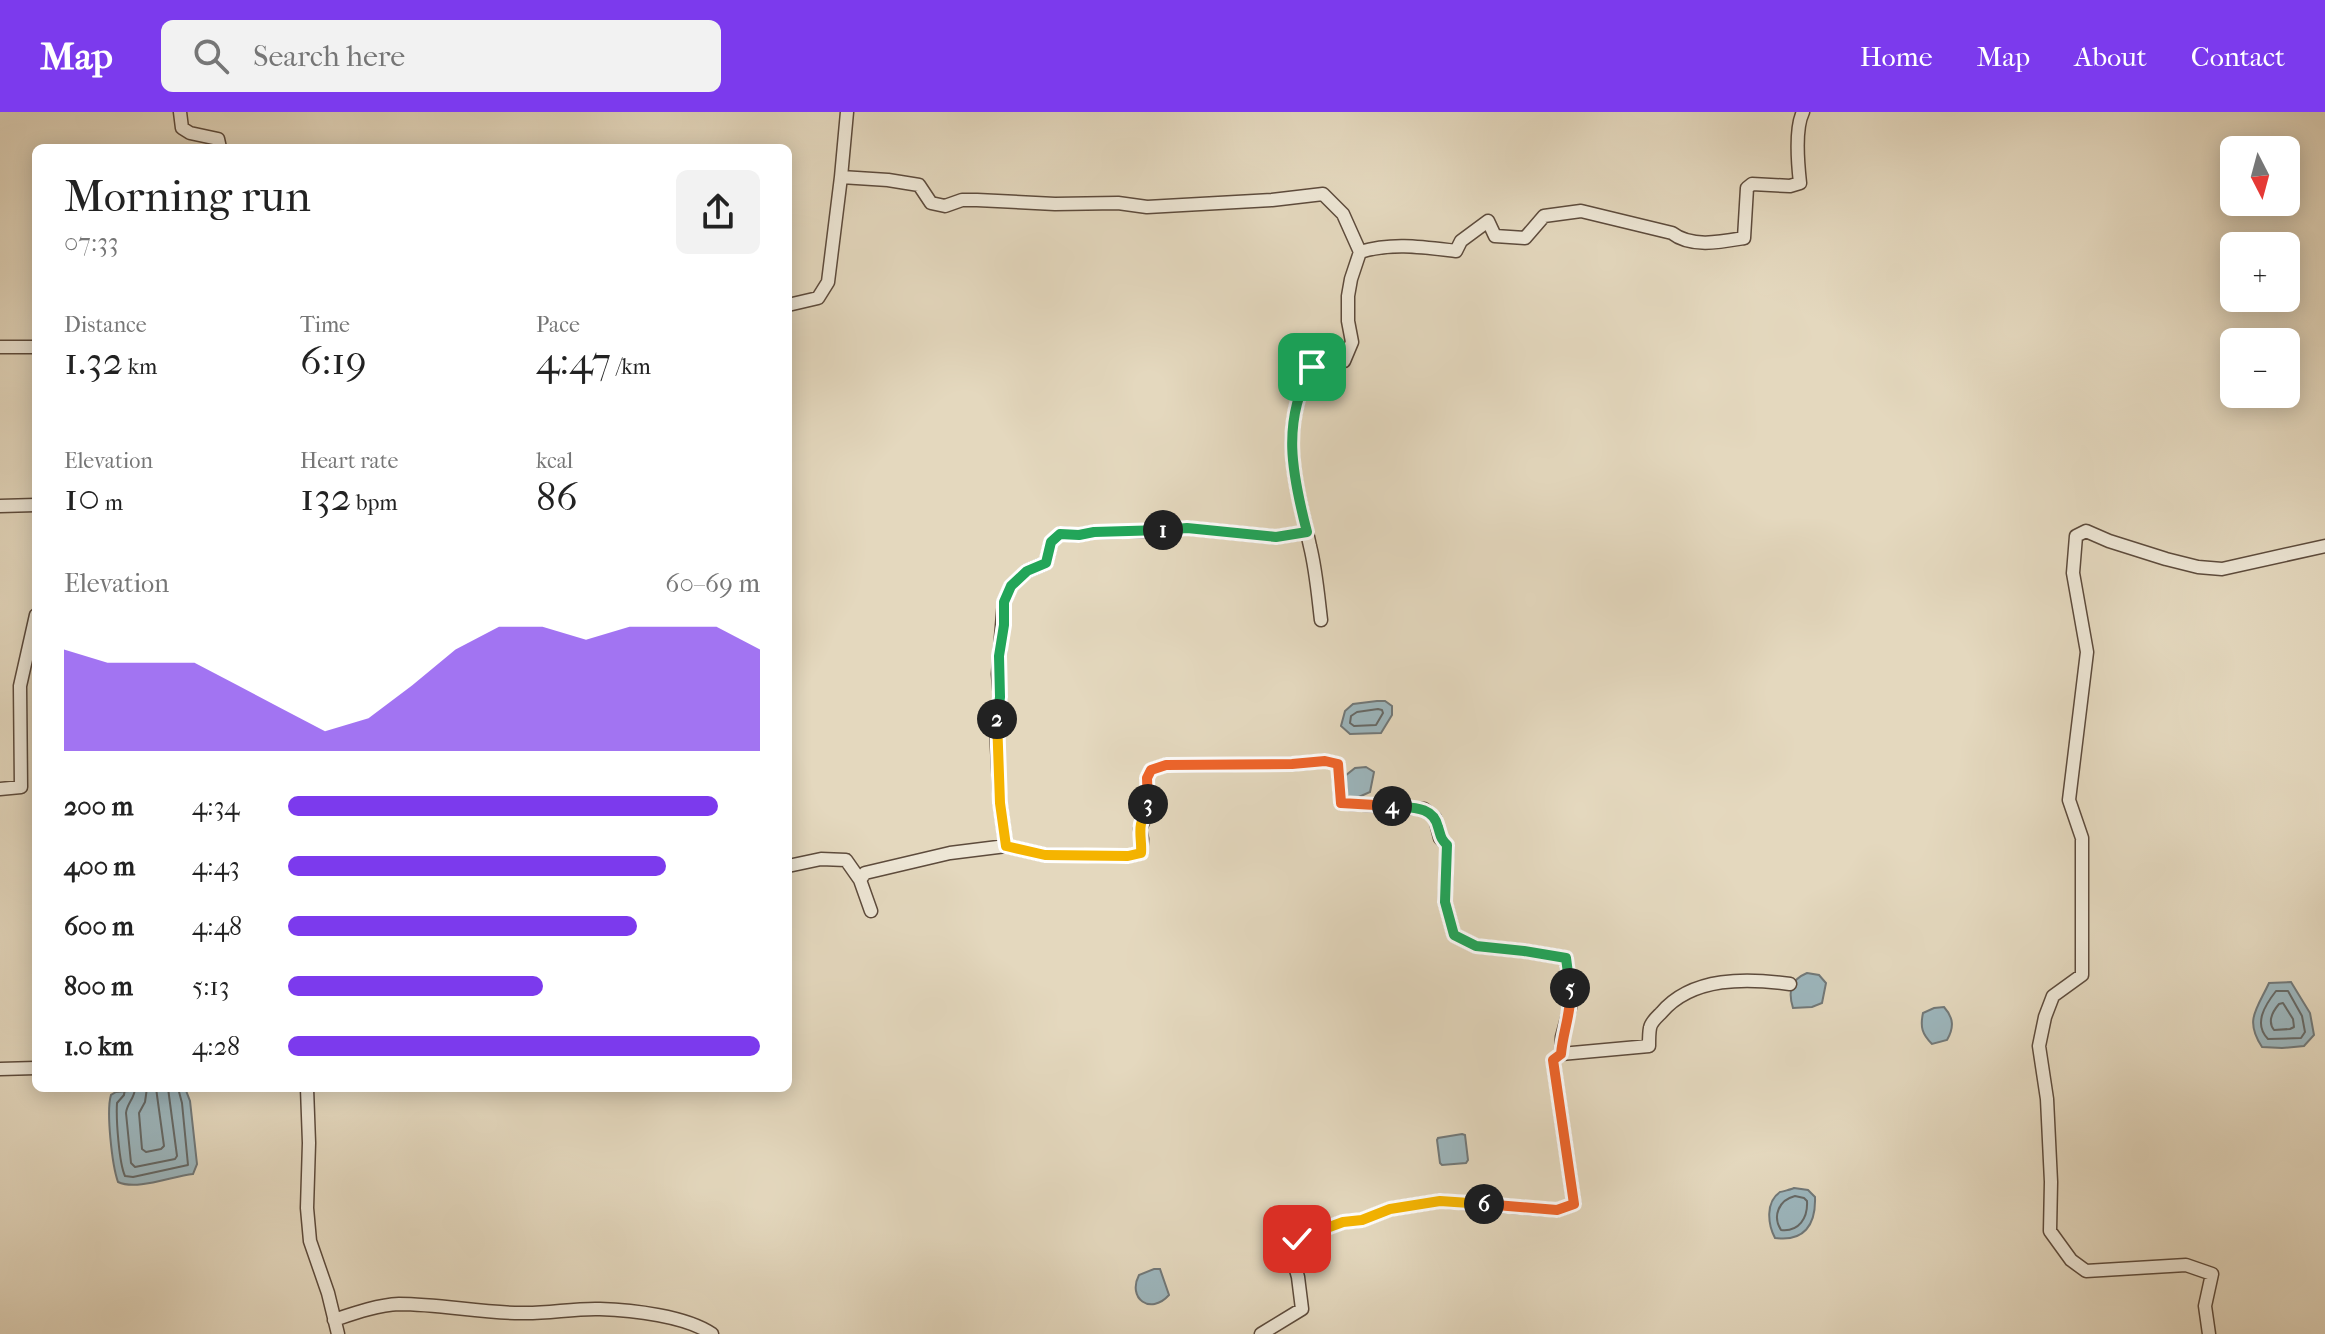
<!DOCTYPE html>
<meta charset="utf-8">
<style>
:root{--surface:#fff;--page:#f2f2f2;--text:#222;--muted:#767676;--accent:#7c3aed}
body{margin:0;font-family:"IM FELL French Canon",serif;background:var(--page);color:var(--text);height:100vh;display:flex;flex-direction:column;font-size:30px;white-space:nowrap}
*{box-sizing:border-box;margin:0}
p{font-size:26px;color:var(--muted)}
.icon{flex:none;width:44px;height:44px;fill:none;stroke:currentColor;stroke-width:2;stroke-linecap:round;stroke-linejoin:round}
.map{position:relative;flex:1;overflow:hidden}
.sheet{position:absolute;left:32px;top:32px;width:760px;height:948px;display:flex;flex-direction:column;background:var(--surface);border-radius:12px;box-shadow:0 4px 20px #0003}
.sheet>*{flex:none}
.needle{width:52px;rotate:174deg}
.fabs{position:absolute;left:2220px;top:24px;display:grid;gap:16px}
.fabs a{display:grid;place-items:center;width:80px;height:80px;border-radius:12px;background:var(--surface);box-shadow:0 4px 20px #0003;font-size:40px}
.pin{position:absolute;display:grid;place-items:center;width:68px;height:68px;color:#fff;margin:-34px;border-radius:16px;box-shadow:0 4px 12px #0006}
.km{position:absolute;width:40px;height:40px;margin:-20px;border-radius:50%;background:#222;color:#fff;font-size:22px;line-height:40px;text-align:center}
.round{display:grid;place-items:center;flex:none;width:84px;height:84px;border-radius:12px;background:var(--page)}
.summary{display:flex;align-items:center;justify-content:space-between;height:136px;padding:0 32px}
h1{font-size:44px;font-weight:600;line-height:60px}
.figures{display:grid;grid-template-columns:repeat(3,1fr);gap:12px;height:136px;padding:8px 32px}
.figures div{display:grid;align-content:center}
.figures b{font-size:40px;font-weight:600}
.figures small{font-size:22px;font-weight:400}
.figures p{font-size:22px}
.chart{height:224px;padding:16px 32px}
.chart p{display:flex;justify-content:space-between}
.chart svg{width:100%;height:144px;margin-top:8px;fill:var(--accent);opacity:.7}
ul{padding:0 32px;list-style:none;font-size:26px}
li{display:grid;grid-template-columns:128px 96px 1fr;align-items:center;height:60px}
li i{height:20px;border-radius:10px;background:var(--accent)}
header{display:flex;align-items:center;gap:48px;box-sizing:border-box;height:112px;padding:0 40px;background:var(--accent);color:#fff}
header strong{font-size:38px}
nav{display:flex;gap:44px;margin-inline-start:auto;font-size:28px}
.search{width:560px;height:72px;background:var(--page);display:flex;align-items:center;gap:20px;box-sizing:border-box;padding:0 28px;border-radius:12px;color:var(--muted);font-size:30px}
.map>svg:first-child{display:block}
.water{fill:#9cb6bd;stroke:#717878;stroke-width:2}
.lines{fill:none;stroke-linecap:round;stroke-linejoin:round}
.shore{stroke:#666966;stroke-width:2}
.minor-casing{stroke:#5d4b3c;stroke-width:15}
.minor{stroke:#ede6d5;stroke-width:12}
.split-1-casing{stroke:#fff;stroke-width:16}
.split-2-casing{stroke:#fff;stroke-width:16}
.split-3-casing{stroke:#fff;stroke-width:16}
.split-4-casing{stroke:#fff;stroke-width:16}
.split-5-casing{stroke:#fff;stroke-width:16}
.split-6-casing{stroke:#fff;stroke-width:16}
.split-7-casing{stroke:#fff;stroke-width:16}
.split-1{stroke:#22a559;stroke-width:10}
.split-2{stroke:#22a559;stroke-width:10}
.split-3{stroke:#f5b400;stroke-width:10}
.split-4{stroke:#f0652b;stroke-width:10}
.split-5{stroke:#22a559;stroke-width:10}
.split-6{stroke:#f0652b;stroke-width:10}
.split-7{stroke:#f5b400;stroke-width:10}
</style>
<header>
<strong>Map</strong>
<div class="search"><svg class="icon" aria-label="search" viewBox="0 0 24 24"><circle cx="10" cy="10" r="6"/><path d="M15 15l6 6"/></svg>Search here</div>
<nav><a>Home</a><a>Map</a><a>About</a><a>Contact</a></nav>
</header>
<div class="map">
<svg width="2325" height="1222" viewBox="0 0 2325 1222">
<rect width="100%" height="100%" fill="#e4d8be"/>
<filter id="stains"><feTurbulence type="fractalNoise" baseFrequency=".0025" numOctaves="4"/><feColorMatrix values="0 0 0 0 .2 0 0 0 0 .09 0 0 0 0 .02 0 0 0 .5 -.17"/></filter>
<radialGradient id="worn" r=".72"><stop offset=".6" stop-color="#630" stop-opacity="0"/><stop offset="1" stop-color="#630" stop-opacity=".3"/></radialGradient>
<path class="water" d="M1377,589H1385L1392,594V603L1381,621L1350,622L1341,614L1345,599L1353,592Z
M1366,655L1374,660L1370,680L1352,688L1347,683L1345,664L1355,656Z
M1807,861L1819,863L1826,871L1822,891L1812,895L1793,896C1788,880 1790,868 1807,861Z
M2291,870L2310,901L2314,923L2304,934L2282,936L2262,935C2244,908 2257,897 2269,871Z
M1944,895C1954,906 1954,916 1947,928L1932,932C1922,922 1920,915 1923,901L1934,896Z
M170,976H185L190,989L197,1052L193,1062C172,1064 137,1079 118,1070C112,1053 106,999 111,983L116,980Z
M1462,1022L1465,1023L1468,1048L1466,1051L1442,1053L1440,1051L1437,1028L1438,1026Z
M1794,1076L1808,1078L1815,1085C1816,1113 1804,1130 1775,1126C1768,1113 1765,1090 1780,1080C1781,1080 1792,1077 1794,1076Z
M1154,1157H1160L1169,1183C1150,1204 1127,1186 1139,1163Z"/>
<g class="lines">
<path class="shore" d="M1378,597L1382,598L1383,601L1376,613L1354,614L1350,611L1351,604L1357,600Z
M2276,879H2288L2302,904L2305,920L2301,926L2268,927C2253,912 2265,893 2276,879Z
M2283,891L2293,907L2294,915L2290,917L2274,918C2267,909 2273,899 2279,892Z
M125,976L124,983L117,991C116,1007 119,1051 125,1064L133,1065L188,1053L182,991L178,976
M135,976C135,986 127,991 126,1001L131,1051L135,1055L175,1047L177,1044L168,976
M147,976L145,990L139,1001L142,1037L146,1040L161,1037L164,1034L156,976
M1795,1084L1804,1086L1807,1089C1808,1106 1799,1120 1781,1118C1772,1104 1779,1088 1795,1084Z"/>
<defs>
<path id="minor" d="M180,0L182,16L190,21L218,27L220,36
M841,65L888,68L919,73L931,91L945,94L962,88H977L1055,92L1118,91L1147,95L1272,88L1323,82L1343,102L1360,140
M788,193L818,186L828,170L841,65L847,0
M0,235H36
M0,394L36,393
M1321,508C1318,483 1316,458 1310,434C1296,370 1277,318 1312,255L1344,249L1352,230L1348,209V184L1351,167L1360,140C1392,130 1423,135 1456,139L1461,129L1488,109L1495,124L1525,126L1544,104L1581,99L1672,121C1691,136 1721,130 1744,126L1747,76L1752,72L1790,74L1800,71C1798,53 1795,16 1803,0
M0,677L21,675L20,574L36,503
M1006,734L1000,691L996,614L1000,585L998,562L1004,490L1011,474L1027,459L1046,451L1051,430L1060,422L1079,423L1094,420L1154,419L1187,416L1276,425L1307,420
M788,754L821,747L846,748L860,768
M871,799L860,768L865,761L950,741L1006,734L1045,743L1128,744L1141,741L1142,727L1140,717L1149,697L1147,666L1151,658L1166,653L1292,652L1325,649L1338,652L1341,691L1424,697L1435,706L1440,726L1447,733L1445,790L1454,823L1476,834L1524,839L1566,846L1571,892L1562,925L1561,942
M0,957L36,956
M307,976L309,1031L307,1096L310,1129L328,1181L338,1222
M334,1208C355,1201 378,1193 399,1192C440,1192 481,1201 521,1201C547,1202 574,1196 600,1197C632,1198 686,1204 712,1222
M1261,1222L1302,1197L1298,1165L1291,1140L1297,1127L1343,1110L1362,1108L1390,1097L1440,1089L1557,1098L1574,1092L1553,948L1561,942L1649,934C1649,929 1649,921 1650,916C1651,910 1657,905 1661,901C1692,864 1748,866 1790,872
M2209,1222L2205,1194L2212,1162L2186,1153L2086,1159L2071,1148L2050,1119L2051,1070L2047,987L2039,934L2045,905L2053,884L2082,863V726L2069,688L2087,540L2073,461L2076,424L2086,419L2109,429L2166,447L2198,455L2222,457L2325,434"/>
</defs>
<use href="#minor" class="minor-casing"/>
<use href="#minor" class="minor"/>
</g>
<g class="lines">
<defs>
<path id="split-1" d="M1163,418L1187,416L1276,425L1307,420C1292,362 1281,309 1312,255"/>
<path id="split-2" d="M997,607L1000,585L999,544L1004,513V490L1011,474L1027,459L1046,451L1051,430L1060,422L1079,423L1094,420L1163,418"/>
<path id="split-3" d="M997,607L1000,691L1006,734L1045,743L1128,744L1141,741C1142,732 1139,721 1141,712C1143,705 1147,700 1148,692"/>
<path id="split-4" d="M1148,692L1147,666L1151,658L1166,653L1292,652L1325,649L1338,652L1341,691L1392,694"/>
<path id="split-5" d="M1392,694C1410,696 1433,693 1438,715C1441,724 1440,726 1447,733L1445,790L1454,823L1476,834L1524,839L1566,846L1570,876"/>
<path id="split-6" d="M1484,1092L1557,1098L1574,1092L1553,948L1561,942C1563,919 1572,899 1570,876"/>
<path id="split-7" d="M1297,1127L1343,1110L1362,1108L1390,1097L1440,1089L1484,1092"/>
</defs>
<use href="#split-1" class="split-1-casing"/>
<use href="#split-2" class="split-2-casing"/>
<use href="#split-3" class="split-3-casing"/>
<use href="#split-4" class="split-4-casing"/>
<use href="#split-5" class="split-5-casing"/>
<use href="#split-6" class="split-6-casing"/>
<use href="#split-7" class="split-7-casing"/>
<use href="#split-1" class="split-1"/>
<use href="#split-2" class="split-2"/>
<use href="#split-3" class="split-3"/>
<use href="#split-4" class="split-4"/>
<use href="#split-5" class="split-5"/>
<use href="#split-6" class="split-6"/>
<use href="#split-7" class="split-7"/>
</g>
<rect width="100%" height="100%" filter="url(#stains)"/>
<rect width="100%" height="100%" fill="url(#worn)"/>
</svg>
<div class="fabs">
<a><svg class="needle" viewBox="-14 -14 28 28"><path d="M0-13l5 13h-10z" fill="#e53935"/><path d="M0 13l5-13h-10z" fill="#767676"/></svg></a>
<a>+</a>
<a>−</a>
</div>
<div class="pin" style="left:1312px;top:255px;background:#1e9e55"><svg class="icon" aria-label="arrive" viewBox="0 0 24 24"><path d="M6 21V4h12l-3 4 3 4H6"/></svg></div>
<div class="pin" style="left:1297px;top:1127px;background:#d93025"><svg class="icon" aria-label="check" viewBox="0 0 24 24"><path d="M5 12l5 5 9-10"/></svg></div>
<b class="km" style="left:1163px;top:418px">1</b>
<b class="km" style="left:997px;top:607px">2</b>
<b class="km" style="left:1148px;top:692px">3</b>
<b class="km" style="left:1392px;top:694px">4</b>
<b class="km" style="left:1570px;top:876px">5</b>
<b class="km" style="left:1484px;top:1092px">6</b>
<section class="sheet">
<div class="summary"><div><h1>Morning run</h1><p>07:33</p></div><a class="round"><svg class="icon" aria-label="share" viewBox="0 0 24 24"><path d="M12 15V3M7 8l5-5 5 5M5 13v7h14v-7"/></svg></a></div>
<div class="figures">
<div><p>Distance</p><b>1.32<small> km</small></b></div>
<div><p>Time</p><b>6:19</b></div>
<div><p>Pace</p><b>4:47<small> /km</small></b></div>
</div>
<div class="figures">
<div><p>Elevation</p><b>10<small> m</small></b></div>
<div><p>Heart rate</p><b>132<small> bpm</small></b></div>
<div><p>kcal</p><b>86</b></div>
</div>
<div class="chart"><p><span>Elevation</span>60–69 m</p>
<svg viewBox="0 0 160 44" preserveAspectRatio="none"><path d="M0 44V13L10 17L20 17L30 17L40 24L50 31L60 38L70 34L80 24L90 13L100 6L110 6L120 10L130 6L140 6L150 6L160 13V44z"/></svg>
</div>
<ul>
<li><b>200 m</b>4:34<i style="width:91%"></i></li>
<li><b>400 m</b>4:43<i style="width:80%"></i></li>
<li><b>600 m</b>4:48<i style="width:74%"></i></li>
<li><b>800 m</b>5:13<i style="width:54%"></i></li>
<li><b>1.0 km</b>4:28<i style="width:100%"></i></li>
</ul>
</section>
</div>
